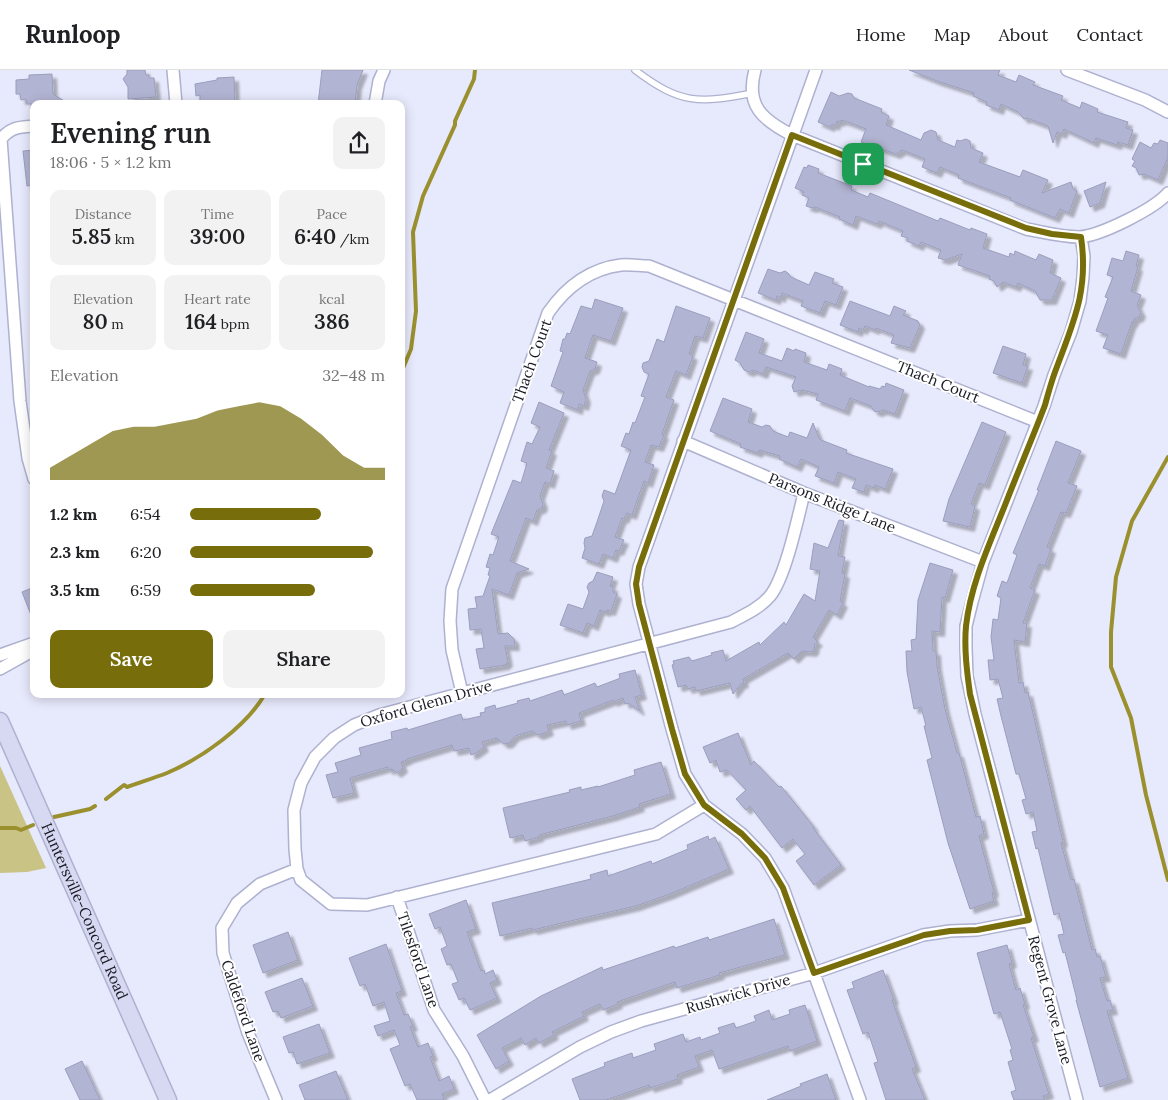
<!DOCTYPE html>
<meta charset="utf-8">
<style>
:root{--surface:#fff;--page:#f2f2f2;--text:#202124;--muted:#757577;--line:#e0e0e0;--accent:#776d0a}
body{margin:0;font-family:Lora,serif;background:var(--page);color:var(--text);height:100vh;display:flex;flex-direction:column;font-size:19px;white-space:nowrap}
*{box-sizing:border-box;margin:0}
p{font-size:16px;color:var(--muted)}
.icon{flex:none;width:28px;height:28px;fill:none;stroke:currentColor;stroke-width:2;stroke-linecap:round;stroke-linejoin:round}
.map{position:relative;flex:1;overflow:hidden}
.sheet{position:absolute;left:30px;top:30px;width:375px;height:598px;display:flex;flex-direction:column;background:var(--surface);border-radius:10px;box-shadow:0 2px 12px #0003}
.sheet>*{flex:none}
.pin{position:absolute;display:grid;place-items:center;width:42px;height:42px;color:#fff;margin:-21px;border-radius:10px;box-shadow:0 2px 8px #0006}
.round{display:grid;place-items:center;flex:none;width:52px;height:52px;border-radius:10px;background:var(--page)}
.overview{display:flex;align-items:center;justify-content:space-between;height:85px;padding:0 20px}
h1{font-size:28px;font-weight:600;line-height:38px}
.metrics{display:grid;grid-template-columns:repeat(3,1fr);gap:8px;height:85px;padding:5px 20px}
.metrics div{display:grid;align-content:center;border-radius:10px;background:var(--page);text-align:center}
.metrics b{font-size:21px;font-weight:600}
.metrics small{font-size:14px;font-weight:400}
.metrics p{font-size:14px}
.chart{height:140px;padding:10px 20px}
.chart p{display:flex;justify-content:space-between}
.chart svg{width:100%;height:90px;margin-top:5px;fill:var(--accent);opacity:.7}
.action{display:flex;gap:10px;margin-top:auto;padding:10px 20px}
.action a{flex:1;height:58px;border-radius:10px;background:var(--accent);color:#fff;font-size:20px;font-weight:600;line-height:58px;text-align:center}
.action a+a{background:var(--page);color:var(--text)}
ul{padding:0 20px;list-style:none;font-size:16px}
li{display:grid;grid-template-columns:80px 60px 1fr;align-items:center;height:38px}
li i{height:12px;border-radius:6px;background:var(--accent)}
header{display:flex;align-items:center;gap:30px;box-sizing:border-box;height:70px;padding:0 25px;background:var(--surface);border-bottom:1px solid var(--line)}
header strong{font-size:24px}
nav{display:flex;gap:28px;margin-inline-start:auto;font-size:18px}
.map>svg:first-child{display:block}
.green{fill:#c9c385}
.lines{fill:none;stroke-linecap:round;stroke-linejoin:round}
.stream{stroke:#9a902e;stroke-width:4}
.building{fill:#b2b4d3;stroke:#9b9ebc;filter:url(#shadow)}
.lane-casing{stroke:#aeb1cf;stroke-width:8}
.street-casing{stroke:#aeb1cf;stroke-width:14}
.secondary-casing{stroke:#aeb1cf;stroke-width:19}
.lane{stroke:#fff;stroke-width:5.5}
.street{stroke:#fff;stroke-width:11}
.secondary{stroke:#d7d8f1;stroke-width:16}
.route-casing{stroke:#fff;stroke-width:10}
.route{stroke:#776d0a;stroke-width:6}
.labels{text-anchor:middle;stroke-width:4;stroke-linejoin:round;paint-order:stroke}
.street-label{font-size:15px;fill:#181924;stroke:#fff}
</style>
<header>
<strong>Runloop</strong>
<nav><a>Home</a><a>Map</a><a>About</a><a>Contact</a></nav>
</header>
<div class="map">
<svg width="1168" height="1030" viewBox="0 0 1168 1030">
<defs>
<filter id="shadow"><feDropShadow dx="4.5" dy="4.5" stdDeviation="1" flood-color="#0004"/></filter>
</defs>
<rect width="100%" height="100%" fill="#e7e9fc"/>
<path class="green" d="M0,696L1,698L46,798L27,802L0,803Z"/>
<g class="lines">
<path class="stream" d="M401,303L411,279L416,241L413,162L423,126L455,55V51L474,9L475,0
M1168,387L1132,451L1116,507L1111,562V597L1131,648L1146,725L1168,810
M106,729L124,715L127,717C141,712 154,708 167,703C202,688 246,657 265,624
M54,747L90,739L95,736
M0,758H16L21,760L33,755"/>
</g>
<path class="building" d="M127,0H145L146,5H149V8H154L156,27L128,29V17L123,9L127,4Z
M322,0H363L357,15L355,34H318Z
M909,0H1000L998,5L1016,12L1019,5L1035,12L1033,15L1063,26L1061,30L1080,38L1082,32L1098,39L1097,42L1128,52L1126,58L1133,60L1128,75L1118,72L1117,75L1096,68L1094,73L1064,59L1062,64L1057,62L1053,73L1048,56L1027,48L1024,49L1018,42L1001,34L999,40L986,35L987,32L973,26L974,23L937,11Z
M52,4L53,24L69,34H27L26,29L21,30L20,24H16V10L29,9V5Z
M234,7L235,34H205V31L200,32V25L196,26L195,14L217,10V8Z
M831,22L839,26L848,23L852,24L854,28L882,39L881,42L889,46L886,55L921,70L924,63L931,60L936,62L938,70L955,77L957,70L960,71L966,69L970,71L971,78L983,83L979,92L1020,107L1023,100L1048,110L1042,123L1071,112L1073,119L1077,121L1069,143L1060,139L1055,148L1010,130L1011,128L958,108L959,105L940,97L937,103L922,97L925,89L902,80L896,84L861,72L866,59L848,52L841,50L840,52L837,51L835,56L832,54L830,57L818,52Z
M1160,70L1168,73V87L1158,110L1144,104L1139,105L1136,98L1132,96L1135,91L1132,89L1140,72L1151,78L1154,73L1158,74Z
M34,80V115L27,116L23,81Z
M808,95L819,99L818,103L852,116L851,120L868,127L870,123L938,151L940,148L970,160L971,158L987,164L983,178L1009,187L1010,183L1014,185L1015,181L1036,190L1039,184L1053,190L1050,203L1061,208L1052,230H1040L1035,221L1018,213L1016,217L1003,212L997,217L994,211L989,209L990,206L958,195L962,184L945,190L938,188L941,180L921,172L919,176L907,171L908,168L901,166L903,161L879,151L877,154L856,146L853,155L839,149L840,147L815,137L812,138L806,136L809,128L802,125L804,122L795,118L804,97L807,98Z
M1106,112L1100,133L1090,137L1084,121Z
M1126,181L1139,185L1136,196L1138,197L1131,221L1141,225L1137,235L1141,243L1139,247L1134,249L1133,253L1132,252L1121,284L1103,278L1108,265L1096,261L1108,228L1105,227L1113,207L1107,205L1112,188L1123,191Z
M768,199L780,203L785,201L788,203L791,207L809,215L815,202L834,209L832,213L843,217L836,235L825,231L820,243L801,236L803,231L782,223L781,228L777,226L776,230L758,223Z
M595,229L623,238L611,271L593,265L585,288L597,292L595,299L590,301L583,320L586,329L584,336L579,334L578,340L560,333L564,322L551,316L563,282L560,281L563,269H565L567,263L570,264L581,236L592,239Z
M850,231L890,246L894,236L906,241L903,245L918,251L920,255L910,278L891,273L894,265L876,258L875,260L865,256L863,260L859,258L858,262L840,255Z
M676,236L710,248L703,268L695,266L689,284L693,286L686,305L676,301L666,327L674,330L662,364L664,365L659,377L651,375L645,392L654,395L648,413L644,411L632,445L627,443L624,449L622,448L615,467L624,470L619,481L616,480L613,488L603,484L599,494L582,488L585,478L584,473L585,468L592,466L597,452L604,431L602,426L604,420L615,424L631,380L621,376L626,363L629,364L633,352L635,353L645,327L641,326L649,304L644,302L642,297L643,293L649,291L657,269L664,272Z
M746,262L764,269L759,283L782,291L787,278L794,281L795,279L806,283L804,292L827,300L829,294L842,299L840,305L869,317V316L880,319L882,316L885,317L886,313L904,320L895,344L883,340L878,342L874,341L871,336L850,328L845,341L816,330L818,324L802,320L794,322L792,316L796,307L766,297L763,304L753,300L749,302L744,300L740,293L735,290Z
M1003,276L1026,284L1023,295L1028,296L1022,313L993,303Z
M723,328L752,339L748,352L762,357L766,355L770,356L773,361L788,367L790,362L807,368L813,353L819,368L821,370L847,380L846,383L893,399L885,419L875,415L874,418L866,415L864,422L852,418L856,409L838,402L834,413L815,406L819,397L801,389L797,397L779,389L780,386L759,380L758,383L740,377L741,374L710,361Z
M539,332L564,343L549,380L552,381L546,398L554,401L550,414L545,412L540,426L543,434L542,438L537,440L533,451L526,448L510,491L529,499L517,503L509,525L492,519L498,564L508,563L514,569L515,576H505L508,592L505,595L480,599L476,579L484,578L481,559L470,560L468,539L477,538L475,527L483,526L490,506L488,505L490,498L486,497L490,484L493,485L499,467L491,464L513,410L521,413L527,393L521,391L527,372L532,374L540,357L531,353Z
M982,352L1006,362L985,415L979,413L971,434L975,436L970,457L943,451L949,429Z
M1056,371L1081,381L1068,413L1077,416L1066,443L1061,442L1047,477L1051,479L1045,496L1039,494L1030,518L1035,520L1023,553H1027L1025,572L1014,570L1019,613L1023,612L1025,623L1028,622L1063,772L1061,773L1071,810L1074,809L1092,880L1095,879L1097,887L1100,886L1106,907L1100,908L1107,931L1110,930L1113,940L1107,941L1128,1008L1100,1017L1076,930H1077L1065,882L1063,883L1058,865L1064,864L1059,843L1054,845L1038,778L1036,779L1032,762L1037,761L1033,742L1026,744L1022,730L1026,729L1019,704H1016L1001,646L997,629L1003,628L998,609L990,610L988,590H994L991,567L993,549L998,550L1001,528L997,526L1002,511L1007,513L1017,485L1013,483L1039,420H1037Z
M839,450L844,451L838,486L845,487L842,503L845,504L840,531L843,533L837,545L829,540L813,567L818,572L815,574L814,580L812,582L802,581L794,589L788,583L743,609L744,613L741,614L733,624L730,613L696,621L695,617L688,619L686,615L678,617L672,595L674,594L673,591L689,587L692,591L712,585L711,583L723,580L726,591L759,572L760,575L784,552L786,555L804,524L815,531L820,501L810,499L814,473L828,478Z
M930,493L953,500L945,528L942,527L940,562L932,561L933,581H936L937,596L945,639L957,683H959L976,747L980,746L984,764L979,766L994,822L992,823L994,831L970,839L948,773L927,690L932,688L924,656H926L921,637L914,639L907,602L906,581H912L911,570L916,569L918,530Z
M597,502L613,507L610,516L613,517V522L617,524L611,541L607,540L606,542L600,540L594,556L587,553L583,563L560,555L568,534L583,539L589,522L587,517L589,513L593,511Z
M34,517V550H33L22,522Z
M635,600L642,625L635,627L640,641L628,633L625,634L623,628L613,632V630L579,643L581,651L567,655L566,651L547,655L549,661L542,664L538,665L532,661L515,666L509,673L504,674L497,668L482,672L484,677L476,683L471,685L469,678L454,681L452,675L407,689V690L401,692L403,698L397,703L392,699L388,700V697L350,708L354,723L333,728L326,705L338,702L335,693L361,685L359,678L392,669L391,662L407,658L408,660L461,644L463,650L481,646L480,643L485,642V638L495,635L496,639L518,633L517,631L529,628L530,631L562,620L564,625L595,613L597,617L618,609L620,608L619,604Z
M738,663L751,695L754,691L779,717L781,716L814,757L813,758L841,795L814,815L796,791L805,784L793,769L782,778L750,736L746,740L736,729L746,720L727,700L720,702L716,690L710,693L703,677Z
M661,692L671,724L639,734L640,737L613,746L539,765V767L525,771L523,765L510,768L503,738L570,722L569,720L581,717V720L598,716V717L635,705L634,700Z
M708,766L709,770L715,767L729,799L670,824L636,836L566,852L533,860L532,858L500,866L492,833L591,809L590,805L607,800L608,806L651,791L652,794L688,779L687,775Z
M466,830L476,859L467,862L481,901L484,900L485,904L493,900L497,910L490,913L497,928L470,940L464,928L459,930L452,914L458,912L451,894L447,895L441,879L447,876L440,857L435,859L429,844Z
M774,849L785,885L719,903L720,905L677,918L675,912L617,932L618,934L603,940L600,934L582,942L584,946L552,962L554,965L539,973L536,968L525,975L521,968L502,978L509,991L496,999L477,965L541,926L602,897L603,900L674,876L675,878L708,867L709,870Z
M288,862L298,890L263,903L253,875Z
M386,874L402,921L396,923L404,945L408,944L413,956L410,957L418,977L428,973L433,986L430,987L439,1011L449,1006L454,1019L442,1024L444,1030H417L410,1014L405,1016L390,979L400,975L394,960L378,966L374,956L390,951L384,932L373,936L365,914L360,916L349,888Z
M1007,875L1012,893L1009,894L1016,920L1020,918L1025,934L1023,935L1034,967L1031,968L1049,1024L1043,1026L1045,1030H1014L1011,1022L1016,1020L1008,992L1013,990L1010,980L1012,979L1000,942L994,944L977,883Z
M883,900L894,930H892L916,997L912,999L925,1030H886L874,993L878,992L868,962L863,964L847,920L854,918L852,912Z
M302,908L313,936L281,948L278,941L273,942L265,922Z
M805,935L817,971L790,981L788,976L719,999L712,980L695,986L699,997L677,1005L678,1009L650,1018L649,1015L606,1030H580L572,1009L605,996L604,993L632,983L633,988L656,980L654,974L683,964L686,972L700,967L701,970L720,963L718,958L734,953L736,958L756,951L754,946L769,940L772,950L790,944L789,940Z
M319,954L330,983L297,994L293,982L289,983L283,967Z
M82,991L100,1030H80L65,999Z
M336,1001L348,1030H305L299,1015Z
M827,1004L836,1030H767L801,1016L800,1014Z"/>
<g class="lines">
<defs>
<path id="lane" d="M635,0C680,34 698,34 753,23"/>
<path id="street" d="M173,0L176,34
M755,0C745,36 763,50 792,65L1026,159C1043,162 1061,167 1079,167C1100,166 1154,139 1168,123
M816,0L639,497L636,514L639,534L672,659L685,704L704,735L742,764L765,788L783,818L860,1030
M1067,0L1145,30L1168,42
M375,34L379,11L384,0
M34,56C19,57 11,57 1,69L20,331L28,388L34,409
M683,371L804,423L983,492
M0,585L34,573
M0,599L34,580
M462,623L452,580L450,551L452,519L548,243C566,217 589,199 621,195C630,194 640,196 649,196L1038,352
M704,735L656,764L367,835L331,834L301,810L297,799L295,779L294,740L301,713L315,687L334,668L354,655L379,645L731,552C744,545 760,538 770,526C785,508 798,448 804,423
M397,827L434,940L463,986L485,1030
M276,1030L248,963L223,883L222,858L237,833L260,814L297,799
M490,1030L580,977L611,962L641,951L814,903L923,865L950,861L977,860L1029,850
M1077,1030L975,644L967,606L966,578V556L972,532L983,492L1044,336L1054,305L1071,262L1080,231L1083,207L1084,186L1081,167"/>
<g id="secondary">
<path id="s1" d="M0,651L168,1030"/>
</g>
</defs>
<use href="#lane" class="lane-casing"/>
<use href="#street" class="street-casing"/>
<use href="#secondary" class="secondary-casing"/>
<use href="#lane" class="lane"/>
<use href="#street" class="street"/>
<use href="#secondary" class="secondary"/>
</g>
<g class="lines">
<defs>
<path id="route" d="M792,65L1026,158L1052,164L1081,167C1089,221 1073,253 1055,302C1051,313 1048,324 1045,335C1033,367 1019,399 1007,430C991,471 971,512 966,556C964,579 967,602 970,624L1029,850L977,860L950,861L924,865L814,903L783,818L765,788L742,764L704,735L685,704L672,659L639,534L636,514L639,497Z"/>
</defs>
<use href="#route" class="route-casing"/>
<use href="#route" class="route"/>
</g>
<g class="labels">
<g class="street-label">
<text transform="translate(532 291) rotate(-70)" y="5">Thach Court</text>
<text transform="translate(938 312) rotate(22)" y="5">Thach Court</text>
<text transform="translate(832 433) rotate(22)" y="5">Parsons Ridge Lane</text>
<text transform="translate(426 634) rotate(-16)" y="5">Oxford Glenn Drive</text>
<text dy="5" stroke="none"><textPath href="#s1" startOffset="208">Huntersville-Concord Road</textPath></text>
<text transform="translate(418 890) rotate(71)" y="5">Tilesford Lane</text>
<text transform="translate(738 924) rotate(-16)" y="5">Rushwick Drive</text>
<text transform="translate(1050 930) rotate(75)" y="5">Regent Grove Lane</text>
<text transform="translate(243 941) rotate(71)" y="5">Caldeford Lane</text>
</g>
</g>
</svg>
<div class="pin" style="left:863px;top:94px;background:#1e9e55"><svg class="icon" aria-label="arrive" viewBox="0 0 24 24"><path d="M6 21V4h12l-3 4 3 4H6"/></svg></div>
<section class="sheet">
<div class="overview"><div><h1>Evening run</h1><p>18:06 · 5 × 1.2 km</p></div><a class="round"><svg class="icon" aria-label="share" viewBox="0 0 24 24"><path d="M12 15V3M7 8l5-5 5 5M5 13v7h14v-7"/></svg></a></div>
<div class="metrics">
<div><p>Distance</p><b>5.85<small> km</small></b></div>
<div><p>Time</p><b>39:00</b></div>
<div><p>Pace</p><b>6:40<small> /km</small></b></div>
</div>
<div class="metrics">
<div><p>Elevation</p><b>80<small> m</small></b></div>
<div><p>Heart rate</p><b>164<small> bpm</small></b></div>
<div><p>kcal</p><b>386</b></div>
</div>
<div class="chart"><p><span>Elevation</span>32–48 m</p>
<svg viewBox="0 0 160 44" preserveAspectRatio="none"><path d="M0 44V38L10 32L20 26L30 20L40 18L50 18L60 16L70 14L80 10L90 8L100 6L110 8L120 14L130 22L140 32L150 38L160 38V44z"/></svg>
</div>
<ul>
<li><b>1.2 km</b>6:54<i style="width:67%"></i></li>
<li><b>2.3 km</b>6:20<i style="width:94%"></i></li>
<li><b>3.5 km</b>6:59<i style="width:64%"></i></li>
</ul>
<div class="action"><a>Save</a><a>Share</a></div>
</section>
</div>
